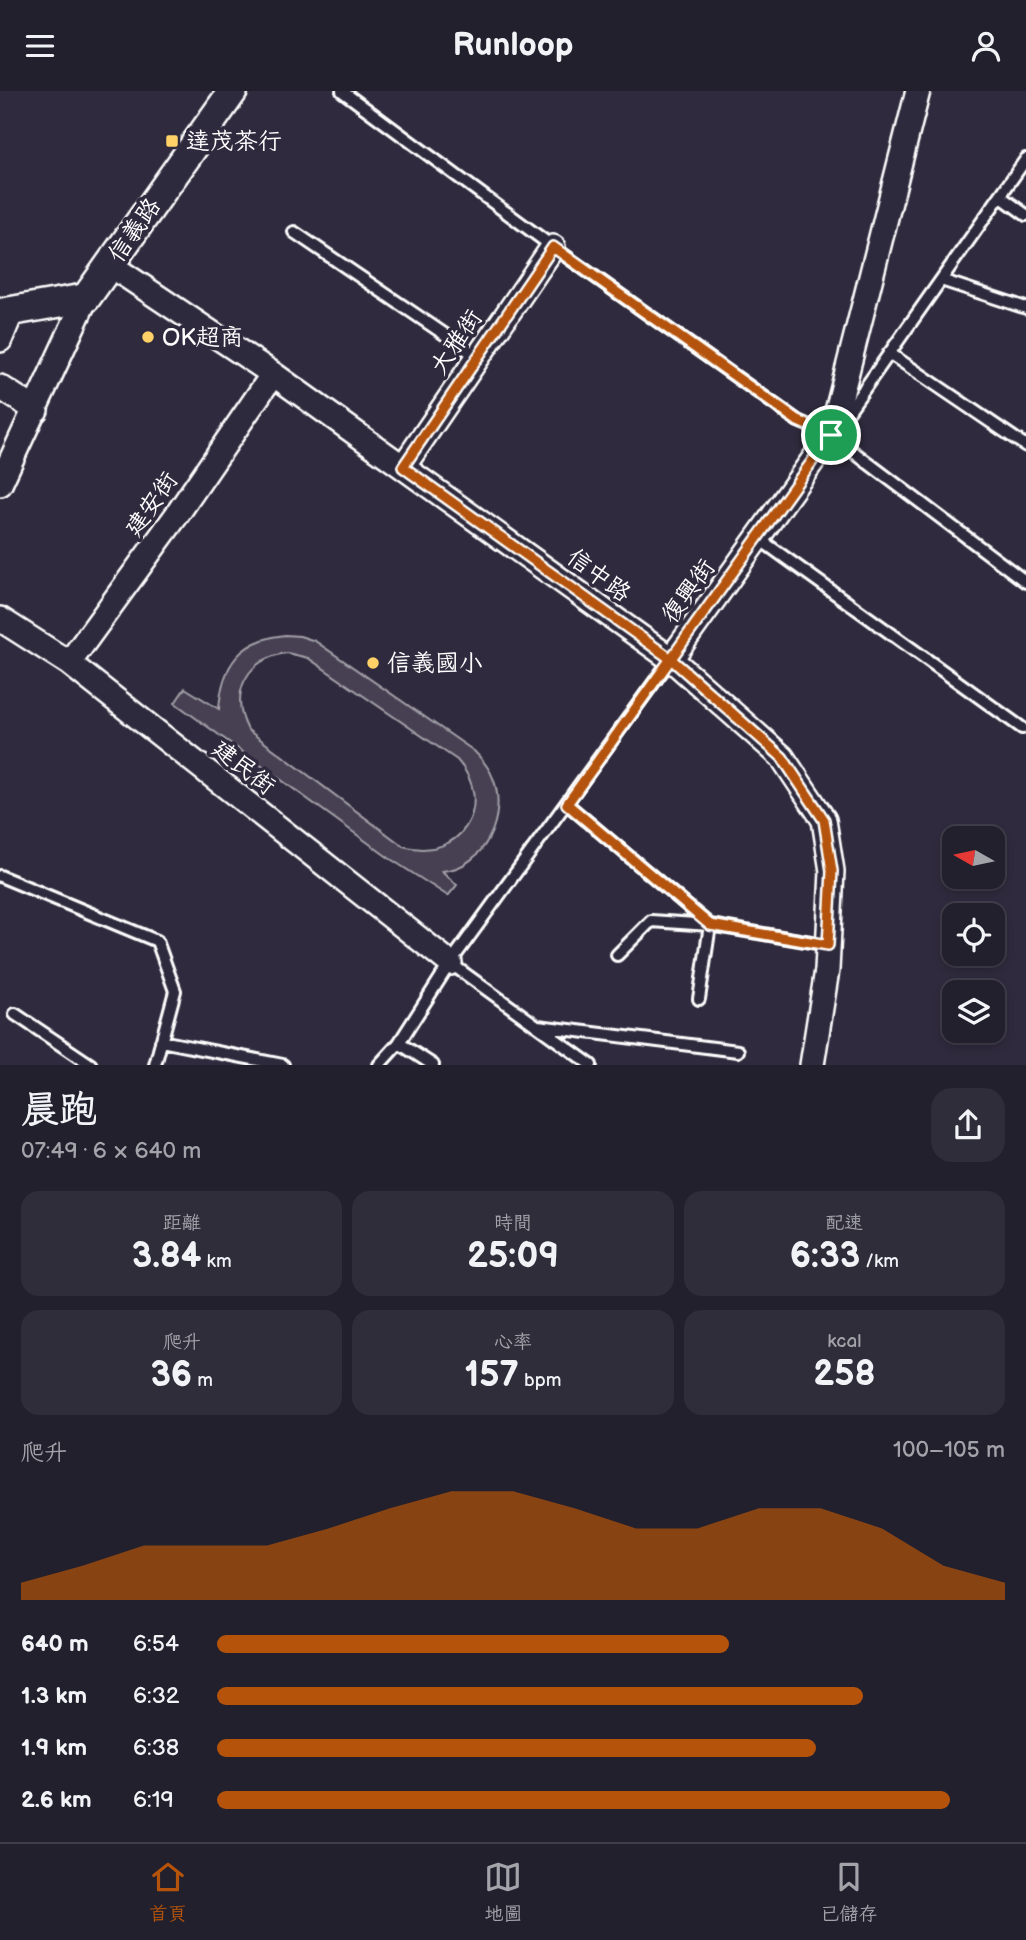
<!DOCTYPE html>
<html lang="zh-TW">
<meta charset="utf-8">
<style>
:root{--surface:#23202e;--page:#2f2d3a;--text:#f1f3f6;--muted:#a3a3aa;--line:#403e4a;--accent:#b45309}
body{margin:0;font-family:"Balsamiq Sans","LXGW WenKai TC",sans-serif;background:var(--page);color:var(--text);height:100vh;display:flex;flex-direction:column;font-size:26px;white-space:nowrap}
*{box-sizing:border-box;margin:0}
p{font-size:23px;color:var(--muted)}
.icon{flex:none;width:38px;height:38px;fill:none;stroke:currentColor;stroke-width:2;stroke-linecap:round;stroke-linejoin:round}
.map{position:relative;height:974px;overflow:hidden}
.panel{display:flex;flex-direction:column;background:var(--surface);flex:1}
.panel>*{flex:none}
.needle{width:46px;rotate:279deg}
.controls{position:absolute;left:942px;top:735px;display:grid;gap:14px}
.controls a{display:grid;place-items:center;width:63px;height:63px;border-radius:14px;background:var(--surface);box-shadow:0 4px 10px #0003,0 0 0 2px var(--line);font-size:35px}
.pin{position:absolute;display:grid;place-items:center;width:60px;height:60px;color:#fff;margin:-30px;border:4px solid #fff;border-radius:50%;box-shadow:0 2px 7px #0007}
.round{display:grid;place-items:center;flex:none;width:74px;height:74px;border-radius:21px;background:var(--page)}
.headline{display:flex;align-items:center;justify-content:space-between;height:119px;padding:0 21px}
h1{font-size:38px;font-weight:800;line-height:52px}
.stats{display:grid;grid-template-columns:repeat(3,1fr);gap:10px;height:119px;padding:7px 21px}
.stats div{display:grid;align-content:center;border-radius:18px;background:var(--page);text-align:center}
.stats b{font-size:35px;font-weight:800}
.stats small{font-size:19px;font-weight:400}
.stats p{font-size:19px}
.chart{height:196px;padding:14px 21px}
.chart p{display:flex;justify-content:space-between}
.chart svg{width:100%;height:126px;margin-top:7px;fill:var(--accent);opacity:.7}
ul{padding:0 21px;list-style:none;font-size:23px}
li{display:grid;grid-template-columns:112px 84px 1fr;align-items:center;height:52px}
li i{height:18px;border-radius:9px;background:var(--accent)}
header{display:flex;justify-content:space-between;align-items:center;height:91px;padding:0 21px;background:var(--surface);font-size:32px;font-weight:800}
.dock{display:flex;justify-content:space-around;align-items:center;height:98px;border-top:2px solid var(--line);background:var(--surface);font-size:19px;color:var(--muted)}
.dock a{display:grid;justify-items:center;gap:4px}
.dock .on{color:var(--accent)}
.map>svg:first-child{display:block}
.green{fill:#464152;stroke:#a2a0a8;stroke-width:2;fill-rule:evenodd}
.lines{fill:none;stroke-linecap:round;stroke-linejoin:round}
.service-casing{stroke:#fff;stroke-width:16}
.minor-casing{stroke:#fff;stroke-width:28}
.tertiary-casing{stroke:#fff;stroke-width:33}
.service{stroke:#2f2a3d;stroke-width:10}
.minor{stroke:#2f2a3d;stroke-width:23}
.tertiary{stroke:#2f2a3d;stroke-width:28}
.route-casing{stroke:#fff;stroke-width:14}
.route{stroke:#b45309;stroke-width:9}
.poi-dot{fill:#ffd166;stroke:#2f2a3d;stroke-width:2.5}
.labels{text-anchor:middle;stroke-width:7;stroke-linejoin:round;paint-order:stroke}
.poi-label{font-size:24px;fill:#fff;stroke:#2f2a3d;text-anchor:start}
.street-label{font-size:24px;fill:#fff;stroke:#2f2a3d}
</style>
<header><svg class="icon" aria-label="menu" viewBox="0 0 24 24"><path d="M4 6h16M4 12h16M4 18h16"/></svg>Runloop<svg class="icon" aria-label="person" viewBox="0 0 24 24"><circle cx="12" cy="8" r="4"/><path d="M4 21q1-7 8-7t8 7"/></svg></header>
<div class="map">
<svg width="1026" height="974" viewBox="0 0 1026 974">
<rect width="100%" height="100%" fill="#2f2a3d"/>
<filter id="ink" filterUnits="userSpaceOnUse"><feTurbulence type="fractalNoise" baseFrequency=".0143" numOctaves="2"/><feDisplacementMap in="SourceGraphic" scale="14" xChannelSelector="R" yChannelSelector="G"/><feConvolveMatrix kernelMatrix="1 2 1 2 8 2 1 2 1" color-interpolation-filters="sRGB"/></filter>
<g filter="url(#ink)">
<path class="green" d="M285,544L300,545L315,550L474,660C482,668 489,676 493,687C508,724 485,777 442,780L457,794L448,805L389,767L175,612L185,597L219,618C222,574 240,549 285,544ZM287,562L308,567L457,669C497,713 460,772 403,755L248,639C229,602 246,568 287,562Z"/>
<g class="lines">
<defs>
<path id="service" d="M342,0L553,156L798,330L831,344L1026,491
M1000,105L1026,124
M294,141L478,266
M941,189L1026,217
M889,262L1026,355
M841,331L1026,68
M758,447L1022,637
M567,713L710,834L829,854
M0,785L157,850L175,900L155,974
M617,864L651,830L710,834L699,908
M450,872L591,974
M15,923L91,974
M538,935L738,960
M161,950L283,974
M399,952L433,974
M379,974L399,952L450,872L671,568"/>
<path id="minor" d="M110,174L273,283L671,568L782,666L824,729L832,780L827,879L812,974
M0,249L12,220
M0,296L36,319
M403,376L553,156
M0,393L86,207
M0,528L69,572L450,872
M671,568L831,344L918,0
M69,572L176,425L273,283"/>
<path id="tertiary" d="M0,222L86,207L233,0"/>
</defs>
<use href="#service" class="service-casing"/>
<use href="#minor" class="minor-casing"/>
<use href="#tertiary" class="tertiary-casing"/>
<use href="#service" class="service"/>
<use href="#minor" class="minor"/>
<use href="#tertiary" class="tertiary"/>
</g>
</g>
<g class="lines" filter="url(#ink)">
<defs>
<path id="route" d="M831,344C743,467 655,590 567,713L710,834L828,854L832,780L824,729L782,666L671,568L403,376L553,156L798,330L831,344"/>
</defs>
<use href="#route" class="route-casing"/>
<use href="#route" class="route"/>
</g>
<g class="poi-dot">
<rect x="165" y="43" width="14" height="14" rx="3.5"/>
<circle cx="148" cy="246" r="7"/>
<circle cx="373" cy="572" r="7"/>
</g>
<g class="labels">
<g class="poi-label">
<text x="186" y="58">達茂茶行</text>
<text x="162" y="254">OK超商</text>
<text x="387" y="580">信義國小</text>
</g>
<g class="street-label">
<text transform="translate(134 139) rotate(-55)" y="8">信義路</text>
<text transform="translate(456 251) rotate(-56)" y="8">大雅街</text>
<text transform="translate(151 413) rotate(-55)" y="8">建安街</text>
<text transform="translate(599 484) rotate(36)" y="8">信中路</text>
<text transform="translate(688 500) rotate(-54)" y="8">復興街</text>
<text transform="translate(244 676) rotate(38)" y="8">建民街</text>
</g>
</g>
</svg>
<div class="controls">
<a><svg class="needle" viewBox="-14 -14 28 28"><path d="M0-13l5 13h-10z" fill="#e53935"/><path d="M0 13l5-13h-10z" fill="#a3a3aa"/></svg></a>
<a><svg class="icon" aria-label="locate" viewBox="0 0 24 24"><circle cx="12" cy="12" r="6"/><path d="M12 2v4M12 18v4M2 12h4M18 12h4"/></svg></a>
<a><svg class="icon" aria-label="layers" viewBox="0 0 24 24"><path d="M12 4l9 5-9 5-9-5zM3 14l9 5 9-5"/></svg></a>
</div>
<div class="pin" style="left:831px;top:344px;background:#1e9e55"><svg class="icon" aria-label="arrive" viewBox="0 0 24 24"><path d="M6 21V4h12l-3 4 3 4H6"/></svg></div>
</div>
<section class="panel">
<div class="headline"><div><h1>晨跑</h1><p>07:49 · 6 × 640 m</p></div><a class="round"><svg class="icon" aria-label="share" viewBox="0 0 24 24"><path d="M12 15V3M7 8l5-5 5 5M5 13v7h14v-7"/></svg></a></div>
<div class="stats">
<div><p>距離</p><b>3.84<small> km</small></b></div>
<div><p>時間</p><b>25:09</b></div>
<div><p>配速</p><b>6:33<small> /km</small></b></div>
</div>
<div class="stats">
<div><p>爬升</p><b>36<small> m</small></b></div>
<div><p>心率</p><b>157<small> bpm</small></b></div>
<div><p>kcal</p><b>258</b></div>
</div>
<div class="chart"><p><span>爬升</span>100–105 m</p>
<svg viewBox="0 0 160 44" preserveAspectRatio="none"><path d="M0 44V38L10 32L20 25L30 25L40 25L50 19L60 12L70 6L80 6L90 12L100 19L110 19L120 12L130 12L140 19L150 32L160 38V44z"/></svg>
</div>
<ul>
<li><b>640 m</b>6:54<i style="width:65%"></i></li>
<li><b>1.3 km</b>6:32<i style="width:82%"></i></li>
<li><b>1.9 km</b>6:38<i style="width:76%"></i></li>
<li><b>2.6 km</b>6:19<i style="width:93%"></i></li>
</ul>
</section>
<nav class="dock">
<a class="on"><svg class="icon" aria-label="home" viewBox="0 0 24 24"><path d="M3 11l9-7 9 7M6 9v11h12V9"/></svg>首頁</a>
<a><svg class="icon" aria-label="map" viewBox="0 0 24 24"><path d="M3 6l6-2 6 2 6-2v14l-6 2-6-2-6 2zM9 4v14M15 6v14"/></svg>地圖</a>
<a><svg class="icon" aria-label="saved" viewBox="0 0 24 24"><path d="M7 4h10v16l-5-4-5 4z"/></svg>已儲存</a>
</nav>
